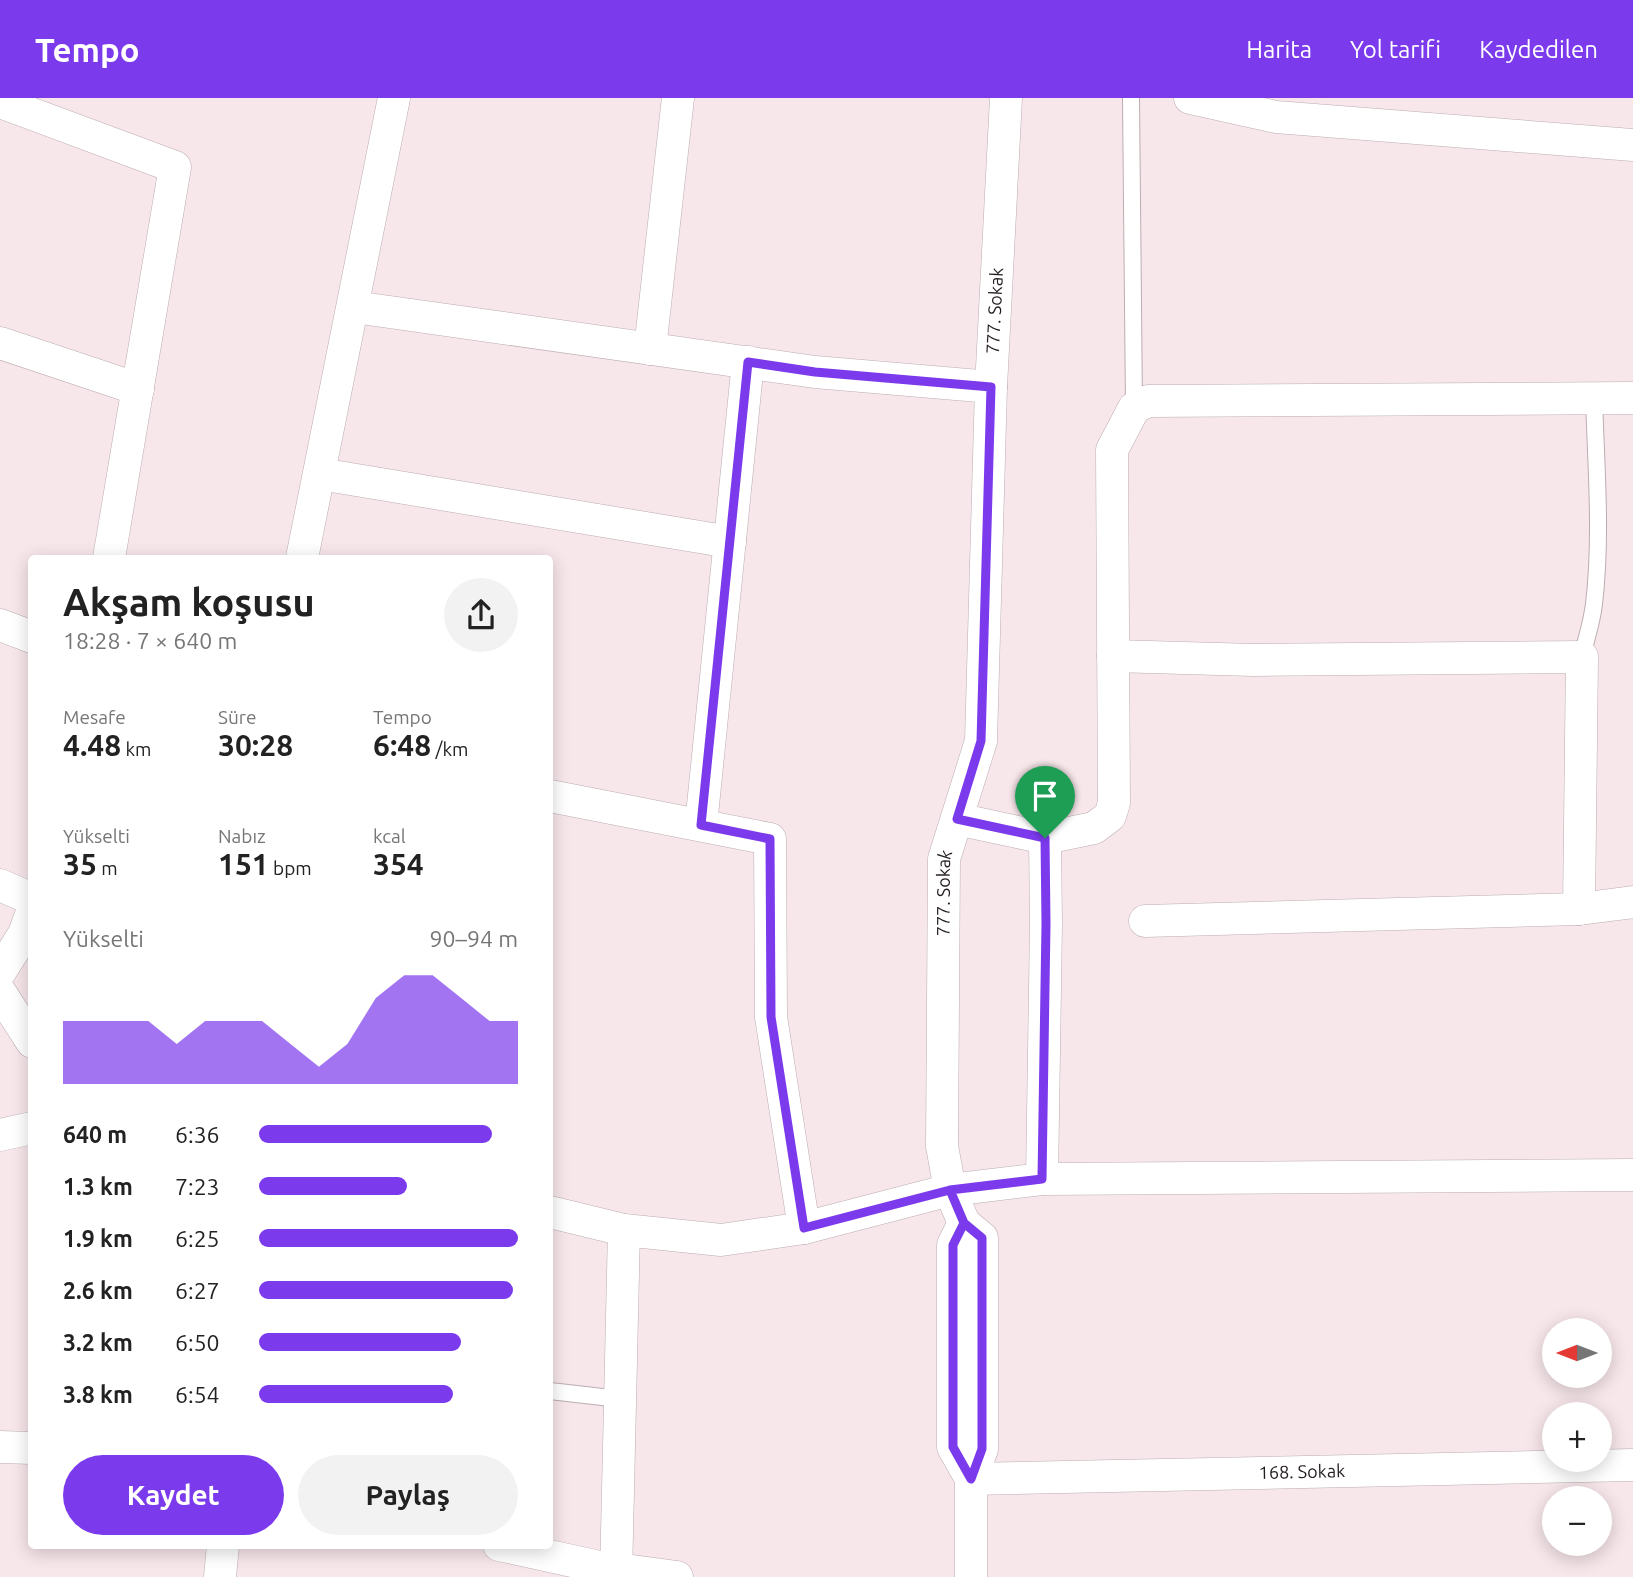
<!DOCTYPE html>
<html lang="tr">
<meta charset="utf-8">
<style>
:root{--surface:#fff;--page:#f2f2f2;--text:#222;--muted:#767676;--accent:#7c3aed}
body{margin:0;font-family:Ubuntu,sans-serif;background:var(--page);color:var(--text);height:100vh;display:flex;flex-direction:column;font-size:26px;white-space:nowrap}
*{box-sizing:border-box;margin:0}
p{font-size:23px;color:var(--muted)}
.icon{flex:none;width:38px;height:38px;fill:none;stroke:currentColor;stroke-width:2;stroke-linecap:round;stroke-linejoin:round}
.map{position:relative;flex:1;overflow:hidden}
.drawer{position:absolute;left:28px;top:457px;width:525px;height:994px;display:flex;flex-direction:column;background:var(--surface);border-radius:7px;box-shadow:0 4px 18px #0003}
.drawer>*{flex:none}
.needle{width:46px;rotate:270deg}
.tools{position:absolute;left:1542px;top:1220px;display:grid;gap:14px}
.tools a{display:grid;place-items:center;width:70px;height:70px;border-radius:50%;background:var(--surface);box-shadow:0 4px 18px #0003;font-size:35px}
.pin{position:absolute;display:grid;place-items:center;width:60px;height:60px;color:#fff;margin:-72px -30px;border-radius:50% 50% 50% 0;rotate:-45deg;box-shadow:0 0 7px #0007}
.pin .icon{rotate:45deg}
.round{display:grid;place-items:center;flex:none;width:74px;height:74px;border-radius:37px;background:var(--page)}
.headline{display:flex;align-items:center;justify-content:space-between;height:119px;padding:0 35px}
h1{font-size:38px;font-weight:700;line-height:52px}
.stats{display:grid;grid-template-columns:repeat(3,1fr);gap:10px;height:119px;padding:7px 35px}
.stats div{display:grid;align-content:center}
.stats b{font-size:30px;font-weight:700}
.stats small{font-size:19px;font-weight:400}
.stats p{font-size:19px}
.chart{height:196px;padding:14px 35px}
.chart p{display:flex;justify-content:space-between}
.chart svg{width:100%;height:126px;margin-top:7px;fill:var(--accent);opacity:.7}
.button{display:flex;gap:14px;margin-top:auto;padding:14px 35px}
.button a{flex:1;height:80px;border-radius:42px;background:var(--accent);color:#fff;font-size:28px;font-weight:700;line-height:80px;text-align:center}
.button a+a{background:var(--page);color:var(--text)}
ul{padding:0 35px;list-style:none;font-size:23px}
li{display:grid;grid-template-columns:112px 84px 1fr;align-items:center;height:52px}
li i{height:18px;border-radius:9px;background:var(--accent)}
header{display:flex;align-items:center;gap:42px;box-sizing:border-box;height:98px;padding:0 35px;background:var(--accent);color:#fff}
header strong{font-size:33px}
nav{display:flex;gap:38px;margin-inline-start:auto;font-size:24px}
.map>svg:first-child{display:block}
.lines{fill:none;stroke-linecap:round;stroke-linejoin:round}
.lane-casing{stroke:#bdadb1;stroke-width:18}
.street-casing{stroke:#bdadb1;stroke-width:33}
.lane{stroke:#fff;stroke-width:16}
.street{stroke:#fff;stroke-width:32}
.route-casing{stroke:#fff;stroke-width:14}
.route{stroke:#7c3aed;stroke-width:9}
.labels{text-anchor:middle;stroke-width:5;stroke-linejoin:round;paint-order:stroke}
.street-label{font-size:18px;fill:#231d1e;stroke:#f7e6ea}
</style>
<header>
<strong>Tempo</strong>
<nav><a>Harita</a><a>Yol tarifi</a><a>Kaydedilen</a></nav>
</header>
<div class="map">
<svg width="1633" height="1479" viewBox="0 0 1633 1479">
<rect width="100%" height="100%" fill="#f7e6ea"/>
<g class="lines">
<defs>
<path id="lane" d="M1131,0L1134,310
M1582,559C1586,541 1592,524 1594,506C1602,438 1596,368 1594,300
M550,1293L620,1301"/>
<g id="street">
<path d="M1190,0L1276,19L1633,47"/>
<path d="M0,4L175,69L109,460"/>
<path d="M354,209L815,274L991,289"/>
<path d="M0,245L138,291"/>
<path d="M650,251L678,0"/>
<path d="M320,376L730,444"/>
<path d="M302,460L394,0"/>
<path d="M0,527L32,539"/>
<path d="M1113,558L1254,562L1582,559L1579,811"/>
<path d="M550,698L770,741L771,919L804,1130"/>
<path d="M957,721L1045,740L1094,730L1110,718L1114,705L1112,352L1134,310L1148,303L1633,300"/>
<path d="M701,727L748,264"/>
<path d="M0,787L32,801"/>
<path d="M1145,823L1579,811L1633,804"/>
<path d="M0,874L24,836L32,814"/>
<path d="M0,894L32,944"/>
<path d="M0,1037L32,1030"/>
<path d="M1042,1081L1046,826L1045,740"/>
<path d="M550,1114L624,1132L721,1142L804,1130L950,1092L1042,1081L1633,1077"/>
<path d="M964,1125L953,1147V1349L971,1381"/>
<path d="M0,1349L32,1350"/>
<path id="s1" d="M971,1381L1633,1367"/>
<path d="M499,1447L595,1468L677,1479"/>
<path d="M220,1479L223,1447"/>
<path d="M616,1479L624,1132"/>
<path id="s2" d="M971,1479V1381L982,1351V1140L964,1125L950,1092L942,1048L944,761L981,643L991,289L1006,0"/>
</g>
</defs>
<use href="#lane" class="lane-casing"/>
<use href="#street" class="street-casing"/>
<use href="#lane" class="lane"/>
<use href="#street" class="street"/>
</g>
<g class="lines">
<defs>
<path id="route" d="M1045,740L957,721L981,643L991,289L815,274L748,264L701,727L770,741L771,919L804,1130L950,1092L964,1125L953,1147V1349L971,1381L982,1351V1140L964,1125L950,1092L1042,1081L1046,826L1045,740"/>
</defs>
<use href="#route" class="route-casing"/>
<use href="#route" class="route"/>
</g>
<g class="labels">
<g class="street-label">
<text dy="6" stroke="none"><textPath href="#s2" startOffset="1286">777. Sokak</textPath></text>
<text dy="6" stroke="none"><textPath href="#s2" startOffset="698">777. Sokak</textPath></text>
<text dy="6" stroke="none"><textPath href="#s1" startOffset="331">168. Sokak</textPath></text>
</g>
</g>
</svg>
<div class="tools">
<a><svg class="needle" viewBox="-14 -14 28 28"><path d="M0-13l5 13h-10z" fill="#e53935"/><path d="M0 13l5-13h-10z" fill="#767676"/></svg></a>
<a>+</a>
<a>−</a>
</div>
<div class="pin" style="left:1045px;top:740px;background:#1e9e55"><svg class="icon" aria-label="arrive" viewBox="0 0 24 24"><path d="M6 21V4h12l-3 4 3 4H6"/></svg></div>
<section class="drawer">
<div class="headline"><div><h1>Akşam koşusu</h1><p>18:28 · 7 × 640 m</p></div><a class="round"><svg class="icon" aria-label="share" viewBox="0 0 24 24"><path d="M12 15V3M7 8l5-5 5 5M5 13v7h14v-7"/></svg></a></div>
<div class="stats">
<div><p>Mesafe</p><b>4.48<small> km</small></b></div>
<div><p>Süre</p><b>30:28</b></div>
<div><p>Tempo</p><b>6:48<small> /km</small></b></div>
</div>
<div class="stats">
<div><p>Yükselti</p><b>35<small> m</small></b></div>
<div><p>Nabız</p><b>151<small> bpm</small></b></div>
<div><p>kcal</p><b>354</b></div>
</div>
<div class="chart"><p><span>Yükselti</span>90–94 m</p>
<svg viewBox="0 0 160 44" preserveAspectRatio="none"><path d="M0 44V22L10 22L20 22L30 22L40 30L50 22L60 22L70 22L80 30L90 38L100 30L110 14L120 6L130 6L140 14L150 22L160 22V44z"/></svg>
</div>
<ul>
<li><b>640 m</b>6:36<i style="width:90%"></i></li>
<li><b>1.3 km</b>7:23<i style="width:57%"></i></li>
<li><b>1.9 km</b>6:25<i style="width:100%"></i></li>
<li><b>2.6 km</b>6:27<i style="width:98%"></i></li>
<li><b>3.2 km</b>6:50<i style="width:78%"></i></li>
<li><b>3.8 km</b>6:54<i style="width:75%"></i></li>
</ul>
<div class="button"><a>Kaydet</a><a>Paylaş</a></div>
</section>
</div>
